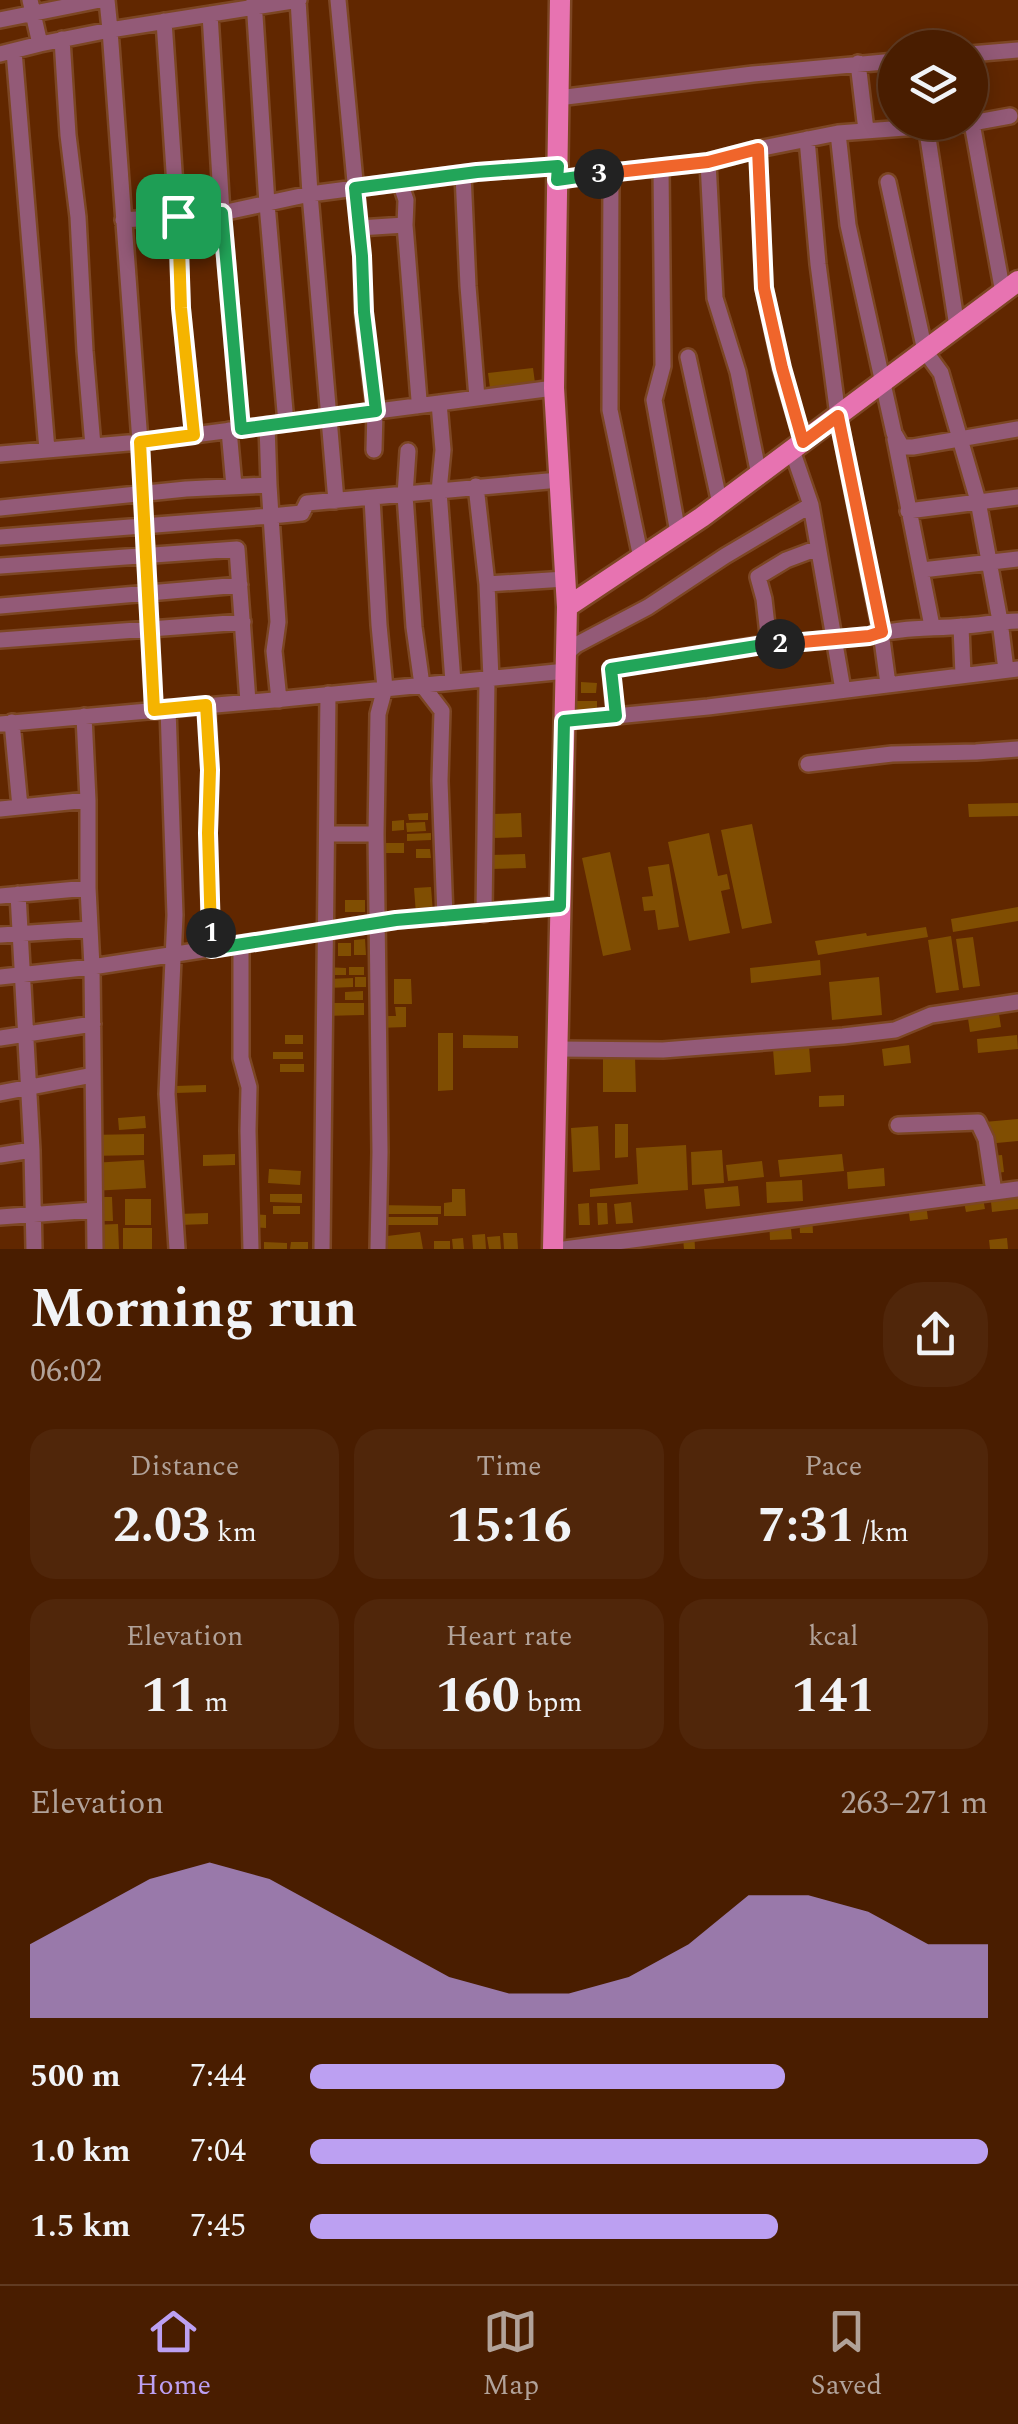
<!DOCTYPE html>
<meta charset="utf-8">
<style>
:root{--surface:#491d00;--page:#50260a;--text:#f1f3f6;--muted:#b1a299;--line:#613b22;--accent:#bca0f2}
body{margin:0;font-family:Spectral,serif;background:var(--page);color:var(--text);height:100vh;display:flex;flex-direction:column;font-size:38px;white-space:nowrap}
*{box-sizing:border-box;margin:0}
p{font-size:32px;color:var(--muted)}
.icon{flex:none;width:55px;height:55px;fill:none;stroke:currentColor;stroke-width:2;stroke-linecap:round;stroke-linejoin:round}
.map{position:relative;height:1249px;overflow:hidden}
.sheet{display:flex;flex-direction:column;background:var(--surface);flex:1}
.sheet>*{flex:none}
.buttons{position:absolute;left:878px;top:30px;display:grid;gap:20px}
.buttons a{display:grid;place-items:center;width:110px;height:110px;border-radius:50%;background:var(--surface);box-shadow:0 5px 25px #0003,0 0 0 2px var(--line);font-size:50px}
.pin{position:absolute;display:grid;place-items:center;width:85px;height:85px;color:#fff;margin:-42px;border-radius:20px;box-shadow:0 5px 15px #0006}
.km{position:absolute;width:50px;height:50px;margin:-25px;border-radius:50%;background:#222;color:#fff;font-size:28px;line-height:50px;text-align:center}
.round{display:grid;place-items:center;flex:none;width:105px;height:105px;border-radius:40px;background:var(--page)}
.overview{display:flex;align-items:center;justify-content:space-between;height:170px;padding:0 30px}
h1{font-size:55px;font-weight:700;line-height:75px}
.figures{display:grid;grid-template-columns:repeat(3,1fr);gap:15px;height:170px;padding:10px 30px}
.figures div{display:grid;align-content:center;border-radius:25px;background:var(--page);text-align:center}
.figures b{font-size:50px;font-weight:700}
.figures small{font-size:28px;font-weight:400}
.figures p{font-size:28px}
.chart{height:280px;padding:20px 30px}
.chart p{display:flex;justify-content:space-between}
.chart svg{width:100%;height:180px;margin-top:10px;fill:var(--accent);opacity:.7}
ul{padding:0 30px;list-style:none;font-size:32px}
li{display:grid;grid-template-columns:160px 120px 1fr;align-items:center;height:75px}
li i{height:25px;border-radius:12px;background:var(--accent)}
.menu{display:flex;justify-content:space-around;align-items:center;height:140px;border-top:2px solid var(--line);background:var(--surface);font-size:28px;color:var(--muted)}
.menu a{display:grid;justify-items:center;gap:5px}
.menu .selected{color:var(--accent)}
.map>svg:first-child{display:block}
.building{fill:#804e02}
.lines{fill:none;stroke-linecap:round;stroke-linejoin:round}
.minor-casing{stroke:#7c4623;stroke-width:20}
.major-casing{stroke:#7c4623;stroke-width:25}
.minor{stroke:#935a77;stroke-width:15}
.major{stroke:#e773b1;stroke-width:20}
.split-1-casing{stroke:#fff;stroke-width:20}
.split-2-casing{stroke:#fff;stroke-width:20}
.split-3-casing{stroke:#fff;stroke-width:20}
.split-4-casing{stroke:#fff;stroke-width:20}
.split-1{stroke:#f5b400;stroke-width:12}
.split-2{stroke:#22a559;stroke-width:12}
.split-3{stroke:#f0652b;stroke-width:12}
.split-4{stroke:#22a559;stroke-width:12}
</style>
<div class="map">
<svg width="1018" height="1249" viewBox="0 0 1018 1249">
<rect width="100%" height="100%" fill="#612700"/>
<path class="building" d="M533,368L535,383L490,388L488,373Z
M581,682L597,683L596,693H581Z
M570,701H597V716L571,717Z
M1018,803V816L969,817L968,804Z
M428,813V820H409L408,814Z
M521,813L522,837L493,838L492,814Z
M404,820V830L392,831V821Z
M425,822L426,831L407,832L406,823Z
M752,824L772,923L742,929L721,830Z
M431,833V840L407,841V834Z
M709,833L718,876L727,874L730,889L721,891L730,933L689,941L668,842Z
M382,843H404V853H382Z
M416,849H430L431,858H416Z
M610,852L631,950L603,956L582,858Z
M525,854L526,868L490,869V855Z
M669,864L679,927L658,930L655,910L644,911L642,897L653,896L648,867Z
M431,887L433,913L416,914L414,888Z
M345,900H365V912H345Z
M1018,907V921L953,932L951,919Z
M926,927L928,937L818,955L815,941L866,933L867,936Z
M951,936L959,990L936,993L928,940Z
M973,937L980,986L963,988L956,939Z
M365,939L366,955H354V940Z
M338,943H351V956H338Z
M820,960L821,975L751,983L750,968Z
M325,967L346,968V975H325Z
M349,967H364V975H349Z
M355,977H366V987H355Z
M879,977L882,1015L832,1020L829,982Z
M353,978V987L327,988V979Z
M394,979H411L412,1004H394Z
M363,991V1000H345V992Z
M997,1001L1001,1027L970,1032L966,1005Z
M322,1003H364V1015L322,1016Z
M395,1007H406V1027L378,1028V1016H396Z
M438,1033H453V1090L438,1091Z
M285,1035H303V1044H285Z
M463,1035L518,1036V1048H463Z
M1017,1035L1018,1049L978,1053L977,1039Z
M909,1045L911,1063L884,1066L882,1049Z
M809,1046L811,1072L775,1075L773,1049Z
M273,1052H303V1059H273Z
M635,1056L636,1092H603V1057Z
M280,1064H304V1072H280Z
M206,1085V1092L176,1093L175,1086Z
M844,1095V1106L819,1107V1096Z
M145,1116L146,1128L119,1130L118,1118Z
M1018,1119V1141L986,1144L984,1122Z
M615,1124H628V1157L615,1158Z
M598,1126L600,1170L573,1172L571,1128Z
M144,1134V1155L88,1156V1135Z
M686,1145L688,1190L590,1197V1189L638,1184L636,1148Z
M722,1150L724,1183L692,1185L691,1152Z
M235,1154V1165L203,1166V1155Z
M842,1154L844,1171L780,1177L778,1160Z
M1002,1155L1004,1172L990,1174L989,1156Z
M144,1160L146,1188L92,1191L91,1163Z
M762,1161L764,1177L728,1181L726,1165Z
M884,1168L885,1186L848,1189L847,1172Z
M269,1169L301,1171L300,1185L268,1183Z
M802,1180L803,1201L767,1203L766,1182Z
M738,1186L740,1206L706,1209L704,1189Z
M452,1189H465L466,1216H444V1203L452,1202Z
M1018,1190V1209L992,1212L990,1192Z
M982,1193L985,1209L966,1212L963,1197Z
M270,1194H302V1203L270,1202Z
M89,1197H112L113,1221H90Z
M125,1199H151V1225H125Z
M631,1202L633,1223L616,1224L614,1204Z
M589,1203L590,1225H579L578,1204Z
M597,1203H607L608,1224L598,1225Z
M926,1204L928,1219L910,1221L908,1206Z
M375,1205L441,1206V1214H375Z
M273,1206H300V1214H273Z
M208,1213V1224L178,1225V1214Z
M248,1214L266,1215V1228L248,1227Z
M812,1214L813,1233H800L799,1215Z
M375,1217H438V1225H375Z
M790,1219L792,1239L770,1240L769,1220Z
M118,1224L119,1249H93L92,1225Z
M123,1228H152V1249H123Z
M682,1228H694L695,1249H684Z
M420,1232L423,1249H372L371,1238Z
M503,1233H517L518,1249H504Z
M485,1234L486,1249H473L472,1235Z
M500,1236L501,1249H489L487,1237Z
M463,1238L464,1249H453L452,1239Z
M1007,1238L1008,1249H990L989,1240Z
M434,1241H450V1249H434Z
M264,1242L287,1243V1249H264Z
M291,1242H308V1249H290Z"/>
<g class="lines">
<defs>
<path id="minor" d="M30,0L40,44
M107,0L110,30L299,0
M254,0L267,204L286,423
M298,0L310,194L336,501
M338,0L362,256L363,312L375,411L374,450
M210,14L222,213L241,429
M0,20L100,0
M164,21L177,216L181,308L194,435
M62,39L68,135L78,217L85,351L93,446
M14,51L47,450
M0,54L40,44L110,30L140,442L150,629L243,622
M970,54L1018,50
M858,63L866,130
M558,98L753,74L895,61
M972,123L1003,293
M926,125L957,327
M838,133L848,225L894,433L902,447H913L1018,429
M807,139L818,264L838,416L881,632L888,684
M758,149L764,288L781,368L803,442
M708,162L715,298L738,372L759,475
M661,167L663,366L654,400L678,533
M611,173L610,410L641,558
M463,174L468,286L477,398
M557,179L708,162L758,149L838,133L972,123L1010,116
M400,182L406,200L405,225L419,400L417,406
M888,182L925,351L941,373L978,501L1000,621L1006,670
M123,220L222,213L310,194L477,172L558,166
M359,228L405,225
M688,357L720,504
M439,403L443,450L439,491L453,682
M267,425L269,485
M229,430L234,486
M895,439L932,626
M792,450L811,505L843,690
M408,451L405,495L414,627L422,685L442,711L440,781L445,917
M0,454L140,442L554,388
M476,486L487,584L491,679
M372,498L379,625L385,688L378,714L376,834L380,1152L378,1249
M0,508L186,489L269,485L278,622L274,651L279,700
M908,511L1018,497
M0,537L271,516L302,513L307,503L559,480
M0,566L237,549L248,702
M922,570L1018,559
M487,584L565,579
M0,606L240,585
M961,626L963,675
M0,640L150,629L154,710
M769,643L764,599L758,577L786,560L818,548
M566,654L576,645L648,607L725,556L811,505
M207,705L210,770L208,833L211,949
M168,708L175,915L167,1094L177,1249
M84,716L88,800
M615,716L611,669L769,643L781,644L869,636C900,627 931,629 963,626C982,625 999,621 1018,621
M564,721L708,707L1018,669
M12,722L20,807
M0,724L274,700L566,671
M808,764L892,754L976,752L1018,749
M0,809L88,800V888L92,967L396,920L560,905
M327,834H376
M0,896L88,888
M484,914L487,679
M0,935L90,929
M241,944V1058L249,1087L248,1131L251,1249
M0,977L92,967L95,1249
M0,1038L93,1024
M557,1049L663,1050L843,1036L895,1030L931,1015L1018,1002
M0,1093L93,1075
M898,1125L978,1122L986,1139L994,1192
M32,1150L34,1249
M0,1155L32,1150L18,894
M0,1217L94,1210
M322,1249L328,694
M564,1249L1018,1189"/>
<path id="major" d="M567,607L702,517L1018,281
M553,1249L567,607L554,388L560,0"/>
</defs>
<use href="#minor" class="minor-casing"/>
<use href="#major" class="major-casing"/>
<use href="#minor" class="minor"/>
<use href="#major" class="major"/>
</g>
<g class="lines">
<defs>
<path id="split-1" d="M178,216L181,308L194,435L140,442L154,710L206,705L210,770L208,833L211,933"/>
<path id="split-2" d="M211,933V949L396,920L560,906L564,721L616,716L611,669L769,644H780"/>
<path id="split-3" d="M599,174L708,162L758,149L764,288L782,368L803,442L838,416L882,632L869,636L780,644"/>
<path id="split-4" d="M178,216L222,213L241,429L376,411L364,312L362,256L355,188L477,172L558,166L557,180L599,174"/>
</defs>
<use href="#split-1" class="split-1-casing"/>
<use href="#split-2" class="split-2-casing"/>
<use href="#split-3" class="split-3-casing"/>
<use href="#split-4" class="split-4-casing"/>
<use href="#split-1" class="split-1"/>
<use href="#split-2" class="split-2"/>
<use href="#split-3" class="split-3"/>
<use href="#split-4" class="split-4"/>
</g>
</svg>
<div class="buttons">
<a><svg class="icon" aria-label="layers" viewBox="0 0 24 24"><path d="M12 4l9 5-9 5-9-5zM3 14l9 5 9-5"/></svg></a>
</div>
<div class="pin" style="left:178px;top:216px;background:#1e9e55"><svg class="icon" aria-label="arrive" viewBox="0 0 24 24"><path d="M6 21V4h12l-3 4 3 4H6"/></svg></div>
<b class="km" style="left:211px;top:933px">1</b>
<b class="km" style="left:780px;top:644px">2</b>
<b class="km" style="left:599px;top:174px">3</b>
</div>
<section class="sheet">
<div class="overview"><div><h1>Morning run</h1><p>06:02</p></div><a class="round"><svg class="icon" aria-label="share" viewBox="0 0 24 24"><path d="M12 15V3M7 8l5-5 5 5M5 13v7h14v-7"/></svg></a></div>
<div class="figures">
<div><p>Distance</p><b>2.03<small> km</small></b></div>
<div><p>Time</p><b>15:16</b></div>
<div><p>Pace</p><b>7:31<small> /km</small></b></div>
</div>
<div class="figures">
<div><p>Elevation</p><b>11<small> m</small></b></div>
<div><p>Heart rate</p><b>160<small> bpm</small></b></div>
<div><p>kcal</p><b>141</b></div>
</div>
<div class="chart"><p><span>Elevation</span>263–271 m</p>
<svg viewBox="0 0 160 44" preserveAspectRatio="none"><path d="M0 44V26L10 18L20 10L30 6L40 10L50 18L60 26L70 34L80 38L90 38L100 34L110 26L120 14L130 14L140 18L150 26L160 26V44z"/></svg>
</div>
<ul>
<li><b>500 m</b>7:44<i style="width:70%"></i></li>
<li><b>1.0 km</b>7:04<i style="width:100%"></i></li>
<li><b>1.5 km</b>7:45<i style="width:69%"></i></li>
</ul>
</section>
<nav class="menu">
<a class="selected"><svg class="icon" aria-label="home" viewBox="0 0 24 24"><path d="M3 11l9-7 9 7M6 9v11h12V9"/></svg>Home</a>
<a><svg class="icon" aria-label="map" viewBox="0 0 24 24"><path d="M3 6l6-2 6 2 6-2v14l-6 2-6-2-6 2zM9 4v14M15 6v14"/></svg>Map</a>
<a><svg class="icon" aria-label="saved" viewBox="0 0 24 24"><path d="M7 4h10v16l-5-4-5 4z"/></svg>Saved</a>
</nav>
